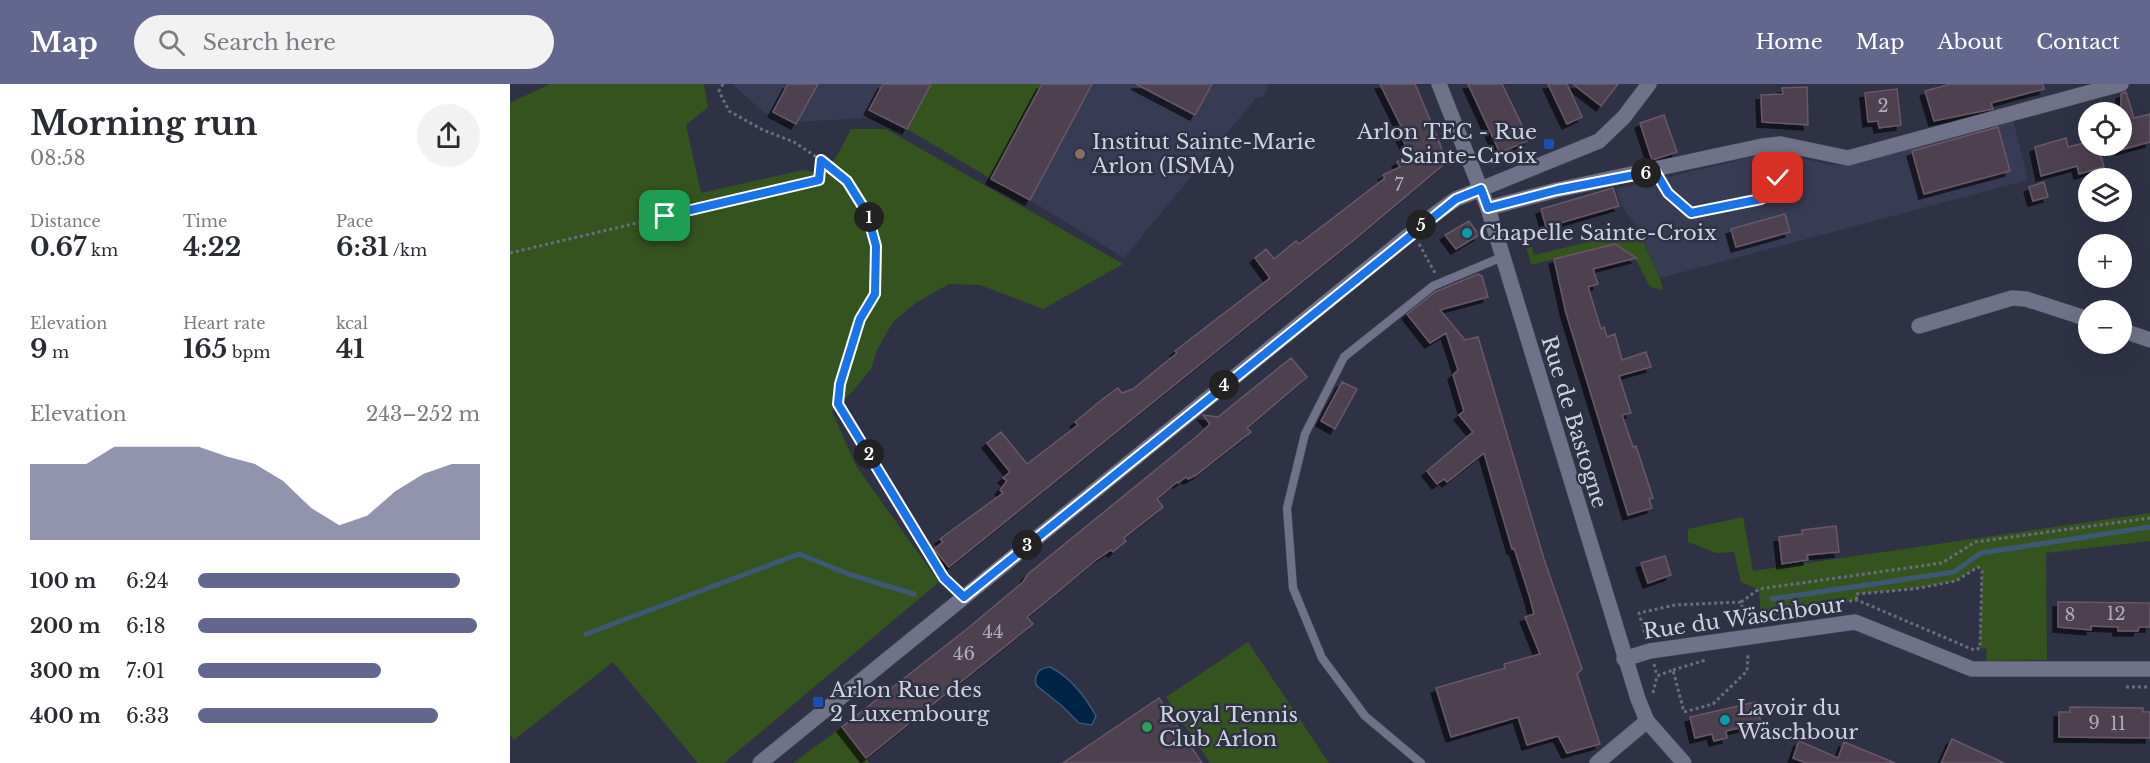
<!DOCTYPE html>
<meta charset="utf-8">
<style>
:root{--surface:#fff;--page:#f2f2f3;--text:#2b2b33;--muted:#7c7c81;--accent:#64678d}
body{margin:0;font-family:"Libre Baskerville",serif;background:var(--page);color:var(--text);height:100vh;display:flex;flex-direction:column;font-size:22px;white-space:nowrap}
*{box-sizing:border-box;margin:0}
p{font-size:20px;color:var(--muted)}
.icon{flex:none;width:33px;height:33px;fill:none;stroke:currentColor;stroke-width:2;stroke-linecap:round;stroke-linejoin:round}
.map{position:relative;flex:1;overflow:hidden}
.panel{display:flex;flex-direction:column;background:var(--surface);width:510px}
.panel>*{flex:none}
.tools{position:absolute;left:1568px;top:18px;display:grid;gap:12px}
.tools a{display:grid;place-items:center;width:54px;height:54px;border-radius:50%;background:var(--surface);box-shadow:0 6px 24px #0002;font-size:30px}
.pin{position:absolute;display:grid;place-items:center;width:51px;height:51px;color:#fff;margin:-26px;border-radius:12px;box-shadow:0 3px 9px #0006}
.km{position:absolute;width:30px;height:30px;margin:-15px;border-radius:50%;background:#222;color:#fff;font-size:16px;line-height:30px;text-align:center}
.round{display:grid;place-items:center;flex:none;width:63px;height:63px;border-radius:32px;background:var(--page)}
.summary{display:flex;align-items:center;justify-content:space-between;height:102px;padding:0 30px}
h1{font-size:33px;font-weight:700;line-height:45px}
.metrics{display:grid;grid-template-columns:repeat(3,1fr);gap:9px;height:102px;padding:6px 30px}
.metrics div{display:grid;align-content:center}
.metrics b{font-size:26px;font-weight:700}
.metrics small{font-size:16px;font-weight:400}
.metrics p{font-size:16px}
.chart{height:168px;padding:12px 30px}
.chart p{display:flex;justify-content:space-between}
.chart svg{width:100%;height:108px;margin-top:6px;fill:var(--accent);opacity:.7}
ul{padding:0 30px;list-style:none;font-size:20px}
li{display:grid;grid-template-columns:96px 72px 1fr;align-items:center;height:45px}
li i{height:15px;border-radius:8px;background:var(--accent)}
header{display:flex;align-items:center;gap:36px;box-sizing:border-box;height:84px;padding:0 30px;background:var(--accent);color:#fff}
header strong{font-size:28px}
nav{display:flex;gap:33px;margin-inline-start:auto;font-size:21px}
.search{width:420px;height:54px;background:var(--page);display:flex;align-items:center;gap:15px;box-sizing:border-box;padding:0 21px;border-radius:33px;color:var(--muted);font-size:22px}
main{display:flex;flex:1;min-height:0}
.map>svg:first-child{display:block}
.built{fill:#383b54}
.green{fill:#35531f}
.water{fill:#002445;stroke:#3e5873;stroke-width:1.5}
.lines{fill:none;stroke-linecap:round;stroke-linejoin:round}
.stream{stroke:#3e5873;stroke-width:5}
.building{fill:#4e3f4f;stroke:#695869;stroke-width:1.5;filter:url(#shadow)}
.lane-casing{stroke:#4b4d5d;stroke-width:9}
.street-casing{stroke:#4b4d5d;stroke-width:16}
.secondary-casing{stroke:#4b4d5d;stroke-width:16}
.path{stroke:#6a6d7d;stroke-width:3;stroke-dasharray:3 3;stroke-linecap:butt}
.lane{stroke:#6f7288;stroke-width:8}
.street{stroke:#6f7288;stroke-width:15}
.secondary{stroke:#6f7288;stroke-width:15}
.route-casing{stroke:#fff;stroke-width:12}
.route{stroke:#1a73e8;stroke-width:8}
.transit-dot{fill:#1a4fb4;stroke:#2f3245;stroke-width:2}
.education-dot{fill:#8d6e63;stroke:#2f3245;stroke-width:2}
.culture-dot{fill:#0f9aa8;stroke:#2f3245;stroke-width:2}
.leisure-dot{fill:#2e9e5b;stroke:#2f3245;stroke-width:2}
.labels{text-anchor:middle;stroke-width:5;stroke-linejoin:round;paint-order:stroke}
.number-label{font-size:18px;fill:#afacba}
.poi-label{font-size:21px;fill:#cfd1de;stroke:#2f3245;text-anchor:start}
.street-label{font-size:21px;fill:#cfd1de;stroke:#2f3245}
</style>
<header>
<strong>Map</strong>
<div class="search"><svg class="icon" aria-label="search" viewBox="0 0 24 24"><circle cx="10" cy="10" r="6"/><path d="M15 15l6 6"/></svg>Search here</div>
<nav><a>Home</a><a>Map</a><a>About</a><a>Contact</a></nav>
</header>
<main>
<section class="panel">
<div class="summary"><div><h1>Morning run</h1><p>08:58</p></div><a class="round"><svg class="icon" aria-label="share" viewBox="0 0 24 24"><path d="M12 15V3M7 8l5-5 5 5M5 13v7h14v-7"/></svg></a></div>
<div class="metrics">
<div><p>Distance</p><b>0.67<small> km</small></b></div>
<div><p>Time</p><b>4:22</b></div>
<div><p>Pace</p><b>6:31<small> /km</small></b></div>
</div>
<div class="metrics">
<div><p>Elevation</p><b>9<small> m</small></b></div>
<div><p>Heart rate</p><b>165<small> bpm</small></b></div>
<div><p>kcal</p><b>41</b></div>
</div>
<div class="chart"><p><span>Elevation</span>243–252 m</p>
<svg viewBox="0 0 160 44" preserveAspectRatio="none"><path d="M0 44V13L10 13L20 13L30 6L40 6L50 6L60 6L70 10L80 13L90 20L100 31L110 38L120 34L130 24L140 17L150 13L160 13V44z"/></svg>
</div>
<ul>
<li><b>100 m</b>6:24<i style="width:93%"></i></li>
<li><b>200 m</b>6:18<i style="width:99%"></i></li>
<li><b>300 m</b>7:01<i style="width:65%"></i></li>
<li><b>400 m</b>6:33<i style="width:85%"></i></li>
</ul>
</section>
<div class="map">
<svg width="1640" height="679" viewBox="0 0 1640 679">
<defs>
<filter id="shadow"><feDropShadow dx="-5" dy="5" stdDeviation="0" flood-color="#0009"/></filter>
</defs>
<rect width="100%" height="100%" fill="#2f3245"/>
<path class="built" d="M222,0H759L754,12L746,14L614,174L520,116L376,33L266,39Z
M1503,36L1518,96L1150,194L1128,144L1112,122L1106,105L1256,70L1282,72L1321,81H1339Z"/>
<path class="green" d="M40,0H194L198,23L176,41L191,109L293,86L314,90L328,70L341,45H376L613,180L533,225L470,201L439,200L407,218L383,238L367,266L361,285L343,307L322,327L346,382L429,498L214,679H188L103,578L4,656L0,651V19Z
M421,0H532L481,95L397,45Z
M1128,146L1150,194L1153,206L1140,203L1125,174L1105,160L1021,181L1014,154L1019,152L1024,171Z
M1640,429V457L1536,469L1537,576L1476,577L1477,565L1470,564L1472,487L1468,483L1446,497L1404,505L1347,510V516L1251,532L1249,506L1231,498L1224,468L1206,469L1178,458V445L1233,433L1243,487Z
M738,558L819,679H700L656,613Z
M332,643L360,679H283Z"/>
<path class="water" d="M540,583C560,593 575,612 586,632L582,641L569,639L552,622L526,601C524,590 529,584 540,583Z"/>
<g class="lines">
<path class="stream" d="M1262,515L1444,488L1471,469L1640,443
M76,550L289,470L341,491L404,510"/>
</g>
<path class="building" d="M278,0H308L286,40L263,28Z
M373,0H421L397,45L359,26Z
M532,0H582L520,116L481,95Z
M626,0H702L685,31Z
M870,0H905L929,57L935,75L933,81L844,156L439,483L424,465L433,458L430,455L493,409L490,406L497,397L493,394L500,388L477,359L491,348L517,380L568,341L565,338L594,314L608,304L612,309L623,305L667,269L665,267L760,194L745,174L756,165L764,175L786,157L789,160L875,94L873,91L890,83L887,78L900,70L887,44L891,42Z
M958,0H992L1019,56L990,69Z
M1038,0H1057L1072,33L1057,40Z
M1063,0H1108L1091,22Z
M1441,0H1533L1534,5L1481,19L1483,25L1424,37L1415,7Z
M1297,3L1298,41L1252,38L1251,11L1273,10L1272,4Z
M1387,5L1391,41L1369,44L1368,37L1358,38L1355,9Z
M1616,8L1624,34L1640,30V58L1611,66V10Z
M1154,31L1167,68L1142,76L1130,39Z
M1488,43L1500,87L1414,110L1402,67Z
M1556,54L1558,63L1578,58V62H1588L1594,83L1569,90L1567,82L1531,92L1525,63Z
M1534,98L1538,113L1523,117L1519,103Z
M1103,104L1109,122L1036,143L1031,125Z
M1275,130L1280,148L1226,163L1221,145Z
M959,137L969,151L946,165L935,151Z
M1105,160L1126,174L1083,185L1088,200L1078,203L1091,245L1094,243L1097,253L1105,250L1112,276L1136,268L1141,283L1109,292L1121,329L1112,331L1123,363L1126,362L1143,414L1139,415L1142,424L1118,431L1056,229L1044,175Z
M968,190L972,192L978,213L930,226L955,256L968,253L1034,475L1072,585L1067,590L1090,660L1057,669L1048,652L1017,661L1008,633L941,653L926,604L995,584L994,580L1030,570L1015,533L1024,530L1020,514L1004,464L1002,465L974,369L937,398L934,395L927,400L917,387L963,348L949,331L954,327L943,291L948,286L936,249L920,259L897,230L925,208Z
M781,274L797,293L737,344L741,348L686,391L678,395L676,393L668,399L667,398L647,415L653,423L614,454L616,457L603,468L601,466L586,476L532,521L517,533L523,540L356,674L332,643L457,545L513,498L518,490L686,353L700,340L693,331L708,333Z
M832,298L847,305L825,345L811,337Z
M1326,442L1329,468L1297,471L1298,476L1272,480L1269,453L1292,450V446Z
M1155,472L1161,491L1138,499L1131,479Z
M1548,518L1640,519V543H1629L1628,547H1608V543L1581,542V546L1548,543Z
M649,614L692,679H553Z
M1246,618L1251,639L1216,647L1217,654L1204,657L1202,650L1185,654L1180,633Z
M1560,623L1633,624V628H1640V654L1549,653V628H1560Z
M1442,655L1494,679H1431Z
M1289,657L1328,674L1334,658L1385,679H1296L1283,674Z"/>
<g class="lines">
<defs>
<path id="lane" d="M1145,87L1158,109L1181,129C1208,124 1238,121 1262,109L1268,94L1271,60
M911,679L855,632L812,574L783,504L777,424L795,350L834,273L923,202L992,173"/>
<path id="street" d="M971,105L1089,57L1114,33L1139,0
M978,124L1047,106L1252,62L1271,60L1338,74L1611,0
M1409,242L1502,214L1516,215L1578,235
M1611,246L1640,256
M1114,575L1140,567L1345,538L1462,585H1640
M1087,679L1137,637"/>
<path id="secondary" d="M929,0L978,124L1128,615L1137,637L1174,679
M250,679L925,130L946,115L971,105"/>
</defs>
<use href="#lane" class="lane-casing"/>
<use href="#street" class="street-casing"/>
<use href="#secondary" class="secondary-casing"/>
<path class="path" d="M213,0L209,7L219,27L253,46L284,58L311,76L337,97L357,129L366,162L365,210L350,235L330,300L328,320L434,493L443,503
M909,160L925,189
M0,169L309,96L311,77
M1231,518L1249,505L1432,479L1465,458L1640,434
M1136,554L1129,529L1165,521L1231,518L1235,535L1347,516L1464,566L1470,564L1472,487L1468,483L1446,497L1404,505L1346,510L1347,516
M1144,580L1147,592
M1163,586L1196,576
M1616,603H1640
M1143,609L1147,592L1163,586L1174,628L1203,620L1237,587L1238,570"/>
<use href="#lane" class="lane"/>
<use href="#street" class="street"/>
<use href="#secondary" class="secondary"/>
</g>
<g class="lines">
<defs>
<path id="route" d="M155,132L309,96L311,76L337,97L357,129L366,162L365,210L350,235L330,300L328,320L434,494L454,513L946,115L971,105L978,124L1047,106L1145,87L1158,109L1181,129L1251,115L1262,109L1268,94"/>
</defs>
<use href="#route" class="route-casing"/>
<use href="#route" class="route"/>
</g>
<g class="transit-dot">
<rect x="1033" y="54" width="12" height="12" rx="3"/>
<rect x="302" y="612" width="12" height="12" rx="3"/>
</g>
<circle class="education-dot" cx="570" cy="70" r="6"/>
<g class="culture-dot">
<circle cx="957" cy="149" r="6"/>
<circle cx="1215" cy="636" r="6"/>
</g>
<circle class="leisure-dot" cx="637" cy="643" r="6"/>
<g class="labels">
<g class="number-label">
<text x="1373" y="28">2</text>
<text x="889" y="107">7</text>
<text x="1606" y="536">12</text>
<text x="1560" y="537">8</text>
<text x="483" y="554">44</text>
<text x="454" y="576">46</text>
<text x="1584" y="645">9</text>
<text x="1608" y="646">11</text>
</g>
<g class="poi-label">
<text x="1027" y="55" text-anchor="end">Arlon TEC - Rue<tspan x="1027" dy="24">Sainte-Croix</tspan></text>
<text x="582" y="65">Institut Sainte-Marie<tspan x="582" dy="24">Arlon (ISMA)</tspan></text>
<text x="969" y="156">Chapelle Sainte-Croix</text>
<text x="320" y="613">Arlon Rue des<tspan x="320" dy="24">2 Luxembourg</tspan></text>
<text x="1227" y="631">Lavoir du<tspan x="1227" dy="24">Wäschbour</tspan></text>
<text x="649" y="638">Royal Tennis<tspan x="649" dy="24">Club Arlon</tspan></text>
</g>
<g class="street-label">
<text transform="translate(1064 338) rotate(73)" y="7">Rue de Bastogne</text>
<text transform="translate(1234 534) rotate(-8)" y="7">Rue du Wäschbour</text>
</g>
</g>
</svg>
<div class="tools">
<a><svg class="icon" aria-label="locate" viewBox="0 0 24 24"><circle cx="12" cy="12" r="6"/><path d="M12 2v4M12 18v4M2 12h4M18 12h4"/></svg></a>
<a><svg class="icon" aria-label="layers" viewBox="0 0 24 24"><path d="M12 4l9 5-9 5-9-5zM3 14l9 5 9-5"/></svg></a>
<a>+</a>
<a>−</a>
</div>
<div class="pin" style="left:155px;top:132px;background:#1e9e55"><svg class="icon" aria-label="arrive" viewBox="0 0 24 24"><path d="M6 21V4h12l-3 4 3 4H6"/></svg></div>
<div class="pin" style="left:1268px;top:94px;background:#d93025"><svg class="icon" aria-label="check" viewBox="0 0 24 24"><path d="M5 12l5 5 9-10"/></svg></div>
<b class="km" style="left:359px;top:133px">1</b>
<b class="km" style="left:359px;top:370px">2</b>
<b class="km" style="left:517px;top:461px">3</b>
<b class="km" style="left:714px;top:301px">4</b>
<b class="km" style="left:911px;top:141px">5</b>
<b class="km" style="left:1136px;top:89px">6</b>
</div>
</main>
